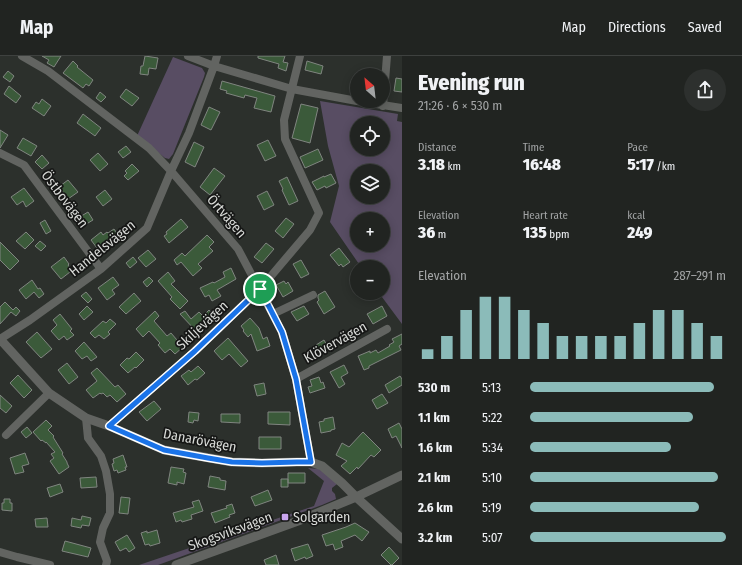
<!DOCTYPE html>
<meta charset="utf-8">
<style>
:root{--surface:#212421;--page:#2d302e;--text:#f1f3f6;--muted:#a2a4a5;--line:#3e413f;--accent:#8bbbb9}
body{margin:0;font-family:"Fira Sans Condensed",sans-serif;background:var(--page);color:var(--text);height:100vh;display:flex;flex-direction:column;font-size:15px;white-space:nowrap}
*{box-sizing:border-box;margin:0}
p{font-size:13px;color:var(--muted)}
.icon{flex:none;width:22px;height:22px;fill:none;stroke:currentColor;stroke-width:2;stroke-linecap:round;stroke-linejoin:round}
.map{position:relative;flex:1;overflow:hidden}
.sheet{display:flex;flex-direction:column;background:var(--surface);width:340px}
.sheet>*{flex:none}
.needle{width:26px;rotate:332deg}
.fabs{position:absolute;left:350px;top:12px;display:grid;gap:8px}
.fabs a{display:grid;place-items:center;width:40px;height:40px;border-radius:50%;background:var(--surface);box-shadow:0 2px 10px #0003,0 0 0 1px var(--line);font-size:20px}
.pin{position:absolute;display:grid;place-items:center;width:34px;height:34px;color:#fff;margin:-17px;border:2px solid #fff;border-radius:50%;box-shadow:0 1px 4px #0007}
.round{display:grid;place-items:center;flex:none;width:42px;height:42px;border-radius:21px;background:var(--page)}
.summary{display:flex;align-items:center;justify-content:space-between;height:68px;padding:0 16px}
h1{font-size:22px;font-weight:800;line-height:30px}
.metrics{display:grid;grid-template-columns:repeat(3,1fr);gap:6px;height:68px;padding:4px 16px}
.metrics div{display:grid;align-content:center}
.metrics b{font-size:17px;font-weight:800}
.metrics small{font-size:11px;font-weight:400}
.metrics p{font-size:11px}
.chart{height:112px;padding:8px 16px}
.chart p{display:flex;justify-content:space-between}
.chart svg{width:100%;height:72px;margin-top:4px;stroke:var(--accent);stroke-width:6}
ul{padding:0 16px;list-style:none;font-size:13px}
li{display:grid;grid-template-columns:64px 48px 1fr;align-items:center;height:30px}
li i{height:10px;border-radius:5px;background:var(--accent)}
header{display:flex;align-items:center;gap:24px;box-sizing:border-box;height:56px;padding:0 20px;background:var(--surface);border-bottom:1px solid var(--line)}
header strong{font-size:19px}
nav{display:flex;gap:22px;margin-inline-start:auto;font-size:14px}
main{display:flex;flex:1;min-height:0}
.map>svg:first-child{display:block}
.green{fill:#584d63;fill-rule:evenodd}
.building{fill:#3b5a3a;stroke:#808580}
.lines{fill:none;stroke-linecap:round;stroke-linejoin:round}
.minor{stroke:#626461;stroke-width:8}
.tertiary{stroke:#626461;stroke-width:9}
.route-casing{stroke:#fff;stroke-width:8}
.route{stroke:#1a73e8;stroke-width:5}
.poi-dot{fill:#c9a5ee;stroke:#161716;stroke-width:1.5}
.labels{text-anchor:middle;stroke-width:3.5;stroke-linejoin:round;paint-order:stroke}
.street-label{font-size:14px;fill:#d8dad7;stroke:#161716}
.poi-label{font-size:14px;fill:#d8dad7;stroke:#161716;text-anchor:start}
</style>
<header>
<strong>Map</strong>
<nav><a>Map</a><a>Directions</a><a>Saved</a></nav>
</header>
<main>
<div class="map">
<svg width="402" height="509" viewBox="0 0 402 509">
<rect width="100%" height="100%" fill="#2c302c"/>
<path class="green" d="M173,1L202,12L205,17L204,21L173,98L169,103L165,102L137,80Z
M320,45L398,58L397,65L402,66V268L379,237H383V211H361L330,166L339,130L328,90ZM357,67H383V93H357ZM357,115H383V141H357ZM357,163H383V189H357Z
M308,412L319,413L333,423L337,428L332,432V435L335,438L336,443L322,449L158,509H139L314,450L324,425Z"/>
<path class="building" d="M42,0H61L54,11L47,7L49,4Z
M145,0L158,2L156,13L149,12L148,19L140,18L141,10H143Z
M258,0H285L283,6L288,7L286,15L278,12L279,8L258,2Z
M73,5L78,10L77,11L93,24L89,30L86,28L83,32L63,17Z
M307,5L323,10L321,18L305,14Z
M8,15L14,20L10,26L3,21Z
M396,22L402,23V36L394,35Z
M222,25L275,40L271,56L254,52L257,42L245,39L244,42L226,37L227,35L220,33Z
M9,30L21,40L16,47L4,38Z
M126,33L139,42L132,50L120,41Z
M100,36L106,41L101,46L96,42Z
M42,43L51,50L44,60L32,52L36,46L39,48Z
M301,48L318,52L310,87L292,82Z
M209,51L220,56L211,74L201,69Z
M83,58L101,72L95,80L77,67Z
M0,74L8,79L0,92Z
M23,82L37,90L31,100L17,92Z
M268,84L276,100L265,105L257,89Z
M194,86L204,91L195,111L185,106Z
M126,90L131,96L123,102L118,96Z
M318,93L323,104L305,112L300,101Z
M98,97L108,108L100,115L90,104Z
M42,99L49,107L42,113L35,106Z
M132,108L139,115L128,124L124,120L127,117L125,115Z
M214,112L225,120L210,139L200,131Z
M331,118L336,127L326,132L325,130L317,134L312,126L324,120V121Z
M287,121L298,145L289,149L282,134L283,133L279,125Z
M68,124L78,136L68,143L60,132L55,136L51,131L57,127L60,130Z
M24,132L34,145L26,151L23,145L17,149L11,141Z
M105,134L112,143L103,150L96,141Z
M267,135L274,149L264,154L257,140Z
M88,156L93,164L83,170L78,162Z
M286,162L294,168L283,182L275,175Z
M181,163L188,171L169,187L164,180L167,178L166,176Z
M45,164L51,175L46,178L40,167Z
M114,173L118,179L102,191L101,190L97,192L91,184L101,176L103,179L107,176L108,177Z
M26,176L34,184L25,193L16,185Z
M207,179L214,186L209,191L213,195L198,208L202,212L193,220L181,206L177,209L174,204L182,197L185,200Z
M40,185L46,190L41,195L35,190Z
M0,186L19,205L10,214L0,204Z
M266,187L274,193L262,207L254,201Z
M339,192L350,206L343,211L341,208L339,210L330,199Z
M148,194L156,203L146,211L138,202Z
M64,201L69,208L68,209L71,213L69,215L70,216L61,223L51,211Z
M133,201L137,206L130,212L126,207Z
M301,204L309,218L301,222L293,208Z
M231,212L236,223L217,234L221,240L212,245L209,239L205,241L200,232L213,226L214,227L225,221L223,216Z
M168,216L175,225L171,228L188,245L180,253L170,243L172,241L158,225Z
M113,221L119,229L112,234L115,238L107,244L98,232Z
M149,221L153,225L147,231L143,226Z
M32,224L38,233L40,232L44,238L39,242L34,236L26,243L19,234Z
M284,225L286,228L288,226L293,235L283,241L276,229Z
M325,235L335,251L324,258L317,246L319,244L318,242V239Z
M86,236L92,243L88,247L81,240Z
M134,237L141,245L126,258L119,251Z
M5,246L13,254L16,251L20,255L16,260L11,256L0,268V251Z
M87,250L93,256L84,264L79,258Z
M304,250L309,258L297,265L291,256Z
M382,250L387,260L373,268L367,258Z
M209,254L216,262L212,265L205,258Z
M155,255L159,260L154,265L167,280L171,277L183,291L175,298L170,293L165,297L158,289L160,287L149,275L143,281L136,273Z
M185,255L191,263L199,256L206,263L198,270L199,272L196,275L180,258Z
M60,258L72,273L70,275L74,279L67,284L64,280L59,284L51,275L57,269L53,264Z
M250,262L259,272L263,283L267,281L270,290L257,295L251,278L248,281L243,275L244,274L241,270Z
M110,263L116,268L108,276L110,278L104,283L99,279L95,282L90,277L103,265L106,267Z
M37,276L52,293L41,302L26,286Z
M402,278V288L399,290L401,294L369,310V312L364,314L358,300L370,295V297L376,294L378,297L390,290L389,289L394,286L392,283Z
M228,282L248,305L241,311L229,298L222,304L214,295Z
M324,284L329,293L320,298L316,289Z
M84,286L97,301L91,305L87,300L82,303L75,295Z
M136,296L144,304L136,312L135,311L128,317L120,309L127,302L129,303Z
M67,307L78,321L69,328L58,314Z
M344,309L348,317L341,321L345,328L339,332L330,316Z
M198,310L205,317L197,324L195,323L188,329L181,320L189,314L191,316Z
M97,312L115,331L118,329L126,338L117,346L110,339L107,341L103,337L101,338L100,337L93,342L86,334L97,325L91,317Z
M18,319L32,334L24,342L10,327Z
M400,320L402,323V329L389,337L385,329Z
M319,321L321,327L323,326L325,332L310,337L308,331L312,330L310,324Z
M264,327L266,338L257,340L254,329Z
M382,338L388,347L377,353L372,344Z
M0,339L12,350L6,357L0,352Z
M154,345L161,353L147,365L139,356Z
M189,356L199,357L198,365L194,364L193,367L188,366Z
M268,356H290V369L268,368Z
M221,358H240V367L221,366Z
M333,361L335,373L331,374V375L321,377L319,366L324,365V363Z
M46,364L52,370L48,374L54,380L53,381L63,397L62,398L67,406V407L69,411L59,418L50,405L54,402L51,398L55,396L46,386V387L42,384L41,385L33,376Z
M399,367L402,373V392L396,380L392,382L388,373Z
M27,371L32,377L26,382L21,376Z
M363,376L381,394L374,401L371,399L358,413L357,411L350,418L341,410L347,405L336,399L342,387L349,391Z
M259,381H281V393H259Z
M25,397L29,408L22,410L24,416L15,418L10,402Z
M123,399L127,411H125L126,414L118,417L117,414L114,415L112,408L114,407L113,403Z
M171,411L184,413L183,416L186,417L184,428L177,426V429L168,427Z
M288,417H305V427H288Z
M210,420L220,422V424L226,425L225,434L208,431Z
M96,421L97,431L81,432L80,422Z
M281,423H288V431H281Z
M60,428L63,436L50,441L47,432Z
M268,434L272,444L255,450L251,441Z
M121,441L130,442L128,458L119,457Z
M4,443H10V447H12V455L2,454V447H4Z
M199,444L203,455L191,459L192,463L182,466L181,464L176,466L173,457L194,451L192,446Z
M232,448L235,457L229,459L230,461L215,467L211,457L227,452L226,450Z
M82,460L91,462L89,470L82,469L81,472L71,470L72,462L81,464Z
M47,462L48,471H36L35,463Z
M355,467L369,476L362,485L355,479L341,485L343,491L335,494L333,488L326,490L322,479L346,471Z
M157,474L160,487L150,490L149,488L145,489L141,477L147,475V477Z
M127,479L135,492L129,496L126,492L120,495L115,486Z
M65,485L91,492L88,501L62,495Z
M308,488L313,500L306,503L305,501L295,505L291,493Z
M389,491L399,502L392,509H391L381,499Z
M276,499L279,509H266L264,504Z"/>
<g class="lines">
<path class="minor" d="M22,0L48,15L149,92L171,115L238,193L282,276L296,323L311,406
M188,0L214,10L292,33L357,45
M357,45L402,52
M383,50L387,0
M0,97L24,109L101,213
M273,258L313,239
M0,283L30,264L101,213L147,172L171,115L189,77L214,10L217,0
M296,323L387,273
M86,362L88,382L101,400L106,415L110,438V457L103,472L100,486L107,505L106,509
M109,370L195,295L260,233L310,174L319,157L285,83L284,64L300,0
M6,379L49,337
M0,496L17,501L50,509"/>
<path class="tertiary" d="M0,283L49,337L86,362L109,370L164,394L232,406L262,407L297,406H311L322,410L342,427L356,441L402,483
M176,509L298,465L356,441L402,419"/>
</g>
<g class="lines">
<defs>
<path id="route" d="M260,233L282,276L296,323L311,406H297L262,407L232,406L208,402L164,394L109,370L195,295Z"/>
</defs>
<use href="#route" class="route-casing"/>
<use href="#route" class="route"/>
</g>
<rect class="poi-dot" x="281" y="457" width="8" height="8" rx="2"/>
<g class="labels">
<g class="street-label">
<text transform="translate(65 143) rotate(53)" y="5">Östbovägen</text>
<text transform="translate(227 160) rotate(49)" y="5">Örtvägen</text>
<text transform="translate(102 192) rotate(-39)" y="5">Handelsvägen</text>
<text transform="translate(202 269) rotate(-43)" y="5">Skiljevägen</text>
<text transform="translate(335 286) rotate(-29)" y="5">Klövervägen</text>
<text transform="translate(200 384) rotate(11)" y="5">Danarövägen</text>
<text transform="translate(230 475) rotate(-20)" y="5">Skogsviksvägen</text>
</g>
<g class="poi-label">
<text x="293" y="466">Solgarden</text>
</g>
</g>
</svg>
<div class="fabs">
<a><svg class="needle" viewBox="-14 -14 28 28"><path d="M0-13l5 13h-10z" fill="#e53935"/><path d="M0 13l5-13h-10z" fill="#a2a4a5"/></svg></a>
<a><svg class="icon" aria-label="locate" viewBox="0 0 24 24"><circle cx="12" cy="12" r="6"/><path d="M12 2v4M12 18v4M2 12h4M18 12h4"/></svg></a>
<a><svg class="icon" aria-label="layers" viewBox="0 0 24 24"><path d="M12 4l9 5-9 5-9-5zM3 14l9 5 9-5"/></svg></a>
<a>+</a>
<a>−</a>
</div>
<div class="pin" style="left:260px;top:233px;background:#1e9e55"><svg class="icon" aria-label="arrive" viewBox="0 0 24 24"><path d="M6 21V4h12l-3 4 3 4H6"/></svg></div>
</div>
<section class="sheet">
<div class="summary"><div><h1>Evening run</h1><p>21:26 · 6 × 530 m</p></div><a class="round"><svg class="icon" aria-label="share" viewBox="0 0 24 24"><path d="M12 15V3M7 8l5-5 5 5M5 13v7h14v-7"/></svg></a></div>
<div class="metrics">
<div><p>Distance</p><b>3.18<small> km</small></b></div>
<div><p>Time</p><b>16:48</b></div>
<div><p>Pace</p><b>5:17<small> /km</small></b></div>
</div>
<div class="metrics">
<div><p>Elevation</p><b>36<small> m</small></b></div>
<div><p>Heart rate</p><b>135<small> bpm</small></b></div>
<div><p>kcal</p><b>249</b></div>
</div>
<div class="chart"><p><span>Elevation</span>287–291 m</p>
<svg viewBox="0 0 160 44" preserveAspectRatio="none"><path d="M5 44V38M15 44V30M25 44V14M35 44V6M45 44V6M55 44V14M65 44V22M75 44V30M85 44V30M95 44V30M105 44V30M115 44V22M125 44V14M135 44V14M145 44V22M155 44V30"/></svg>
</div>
<ul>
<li><b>530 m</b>5:13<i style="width:94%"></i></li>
<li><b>1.1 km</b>5:22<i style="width:83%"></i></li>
<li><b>1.6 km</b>5:34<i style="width:72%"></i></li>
<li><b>2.1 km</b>5:10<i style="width:96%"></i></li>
<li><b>2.6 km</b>5:19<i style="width:86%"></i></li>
<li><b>3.2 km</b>5:07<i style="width:100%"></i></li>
</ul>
</section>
</main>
